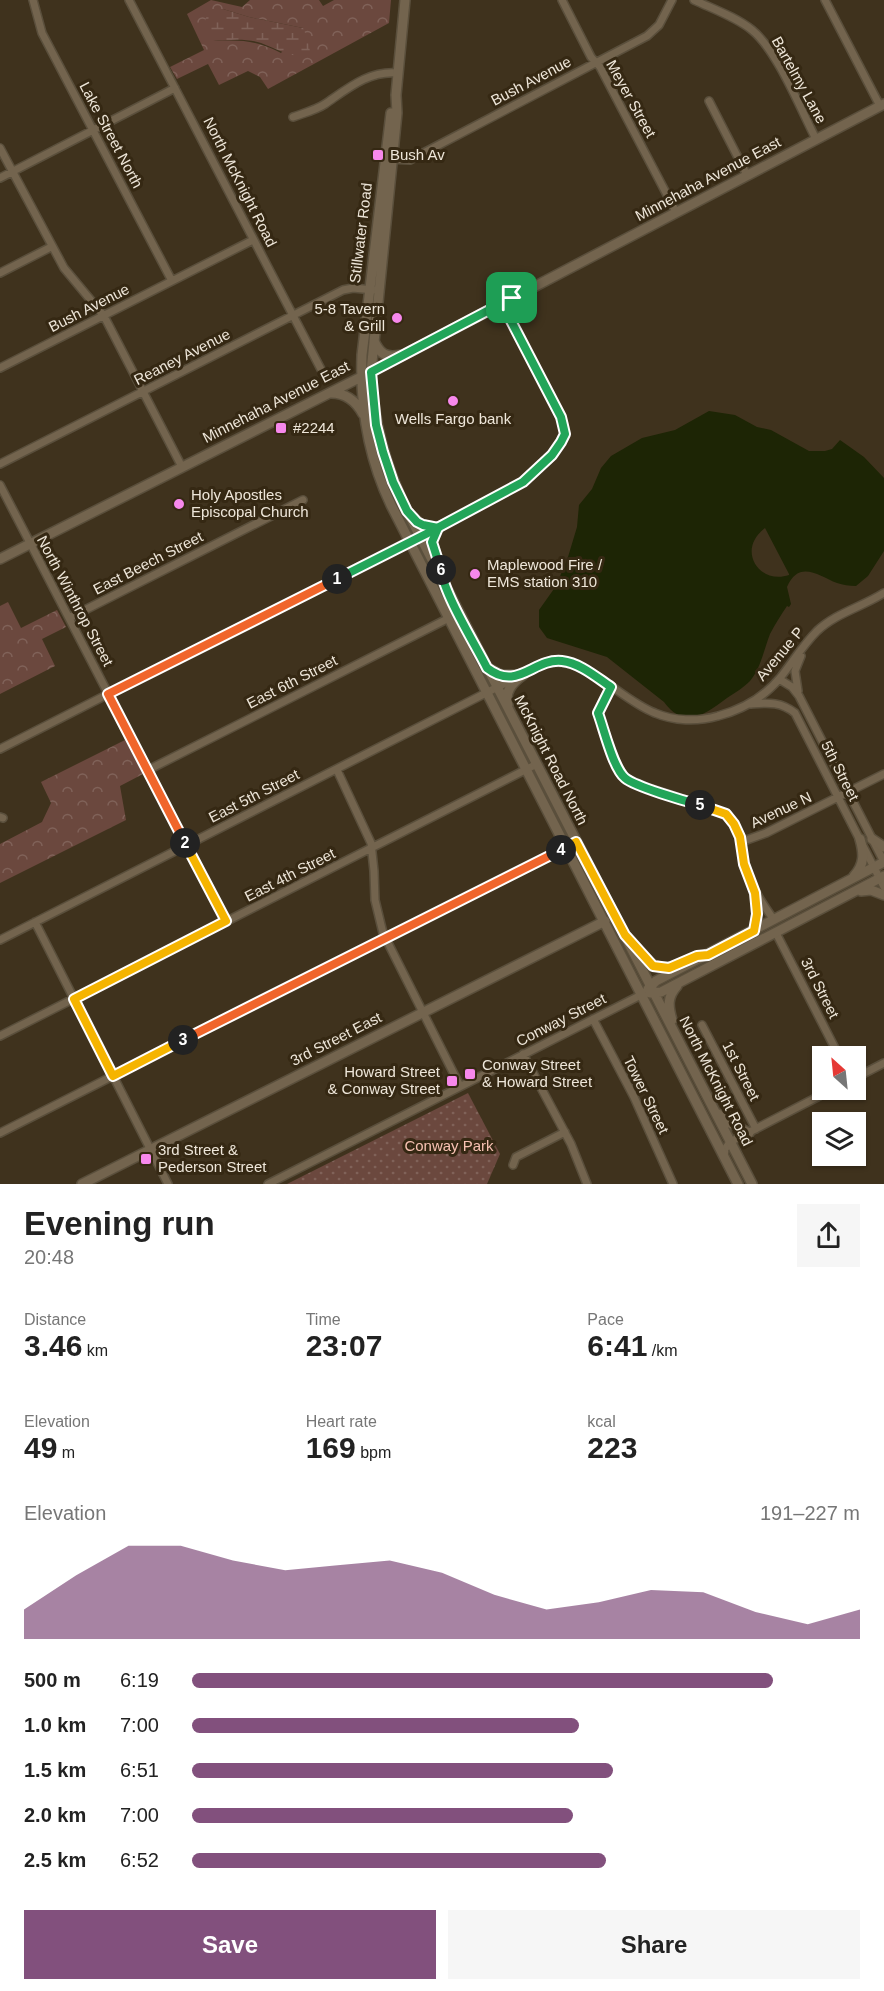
<!DOCTYPE html>
<meta charset="utf-8">
<style>
:root{--surface:#fff;--page:#f6f6f6;--text:#222;--muted:#767676;--accent:#82507d}
body{margin:0;font-family:Helvetica,sans-serif;background:var(--page);color:var(--text);height:100vh;display:flex;flex-direction:column;font-size:22px;white-space:nowrap}
*{box-sizing:border-box;margin:0}
p{font-size:20px;color:var(--muted)}
.icon{flex:none;width:33px;height:33px;fill:none;stroke:currentColor;stroke-width:2;stroke-linecap:round;stroke-linejoin:round}
.map{position:relative;height:1184px;overflow:hidden}
.details{display:flex;flex-direction:column;background:var(--surface);flex:1}
.details>*{flex:none}
.needle{width:39px;rotate:333deg}
.controls{position:absolute;left:812px;top:1046px;display:grid;gap:12px}
.controls a{display:grid;place-items:center;width:54px;height:54px;border-radius:0px;background:var(--surface);box-shadow:0 2px 4px #0004;font-size:30px}
.pin{position:absolute;display:grid;place-items:center;width:51px;height:51px;color:#fff;margin:-26px;border-radius:12px;box-shadow:0 3px 9px #0006}
.km{position:absolute;width:30px;height:30px;margin:-15px;border-radius:50%;background:#222;color:#fff;font-size:16px;line-height:30px;text-align:center}
.round{display:grid;place-items:center;flex:none;width:63px;height:63px;border-radius:0px;background:var(--page)}
.overview{display:flex;align-items:center;justify-content:space-between;height:102px;padding:0 24px}
h1{font-size:33px;font-weight:700;line-height:45px}
.stats{display:grid;grid-template-columns:repeat(3,1fr);gap:9px;height:102px;padding:6px 24px}
.stats div{display:grid;align-content:center}
.stats b{font-size:30px;font-weight:700}
.stats small{font-size:16px;font-weight:400}
.stats p{font-size:16px}
.chart{height:168px;padding:12px 24px}
.chart p{display:flex;justify-content:space-between}
.chart svg{width:100%;height:108px;margin-top:6px;fill:var(--accent);opacity:.7}
.primary-button{display:flex;gap:12px;margin-top:auto;padding:12px 24px}
.primary-button a{flex:1;height:69px;border-radius:0px;background:var(--accent);color:#fff;font-size:24px;font-weight:700;line-height:69px;text-align:center}
.primary-button a+a{background:var(--page);color:var(--text)}
ul{padding:0 24px;list-style:none;font-size:20px}
li{display:grid;grid-template-columns:96px 72px 1fr;align-items:center;height:45px}
li i{height:15px;border-radius:8px;background:var(--accent)}
.map>svg:first-child{display:block}
.forest{fill:url(#forest-crowns);fill-rule:evenodd}
.wetland{fill:url(#wetland-marsh)}
.park{fill:url(#park-dots)}
.water{fill:#1d2505;fill-rule:evenodd}
.lines{fill:none;stroke-linecap:round;stroke-linejoin:round}
.street-casing{stroke:#5a4f3c;stroke-width:10}
.secondary-casing{stroke:#5a4f3c;stroke-width:12}
.street{stroke:#73644e;stroke-width:7}
.secondary{stroke:#73644e;stroke-width:9}
.split-1-casing{stroke:#fff;stroke-width:12}
.split-2-casing{stroke:#fff;stroke-width:12}
.split-3-casing{stroke:#fff;stroke-width:12}
.split-4-casing{stroke:#fff;stroke-width:12}
.split-5-casing{stroke:#fff;stroke-width:12}
.split-6-casing{stroke:#fff;stroke-width:12}
.split-7-casing{stroke:#fff;stroke-width:12}
.split-1{stroke:#22a559;stroke-width:8}
.split-2{stroke:#f0652b;stroke-width:8}
.split-3{stroke:#f5b400;stroke-width:8}
.split-4{stroke:#f0652b;stroke-width:8}
.split-5{stroke:#f5b400;stroke-width:8}
.split-6{stroke:#22a559;stroke-width:8}
.split-7{stroke:#22a559;stroke-width:8}
.poi-dot{fill:#f788ec;stroke:#352813;stroke-width:2}
.labels{text-anchor:middle;stroke-width:6;stroke-linejoin:round;paint-order:stroke}
.street-label{font-size:15px;fill:#eee6d9;stroke:#352813}
.poi-label{font-size:15px;fill:#eee6d9;stroke:#352813;text-anchor:start}
.park-label{font-size:15px;fill:#f8c2b3;stroke:#352813}
</style>
<div class="map">
<svg width="884" height="1184" viewBox="0 0 884 1184">
<defs>
<pattern id="forest-crowns" width="20" height="18" patternUnits="userSpaceOnUse" patternTransform="scale(1.5)"><rect width="20" height="18" fill="#6b483e"/><path d="M2 6a3 3 0 1 1 6 0M12 15a3 3 0 1 1 6 0" fill="none" stroke="#806259"/></pattern>
<pattern id="wetland-marsh" width="20" height="14" patternUnits="userSpaceOnUse" patternTransform="scale(1.5)"><rect width="20" height="14" fill="#6b483e"/><path d="M1 5h8M5 5V1M11 12h8M15 12V8" fill="none" stroke="#806259"/></pattern>
<pattern id="park-dots" width="8" height="8" patternUnits="userSpaceOnUse" patternTransform="scale(1.5)"><rect width="8" height="8" fill="#6b483e"/><path d="M2 2h.1M6 6h.1" fill="none" stroke="#806259" stroke-width="1.8" stroke-linecap="round"/></pattern>
</defs>
<rect width="100%" height="100%" fill="#3f321d"/>
<path class="forest" d="M211,0L242,7L250,0H319L323,6L334,0H391L389,23L268,89L260,77L248,71L219,85L208,64L177,79L170,67L204,50L187,14ZM223,9L249,17L303,28L281,53C254,40 243,40 213,41Z
M8,602L21,628L57,610L66,627L42,639L55,666L0,694V606Z
M125,740L143,774L120,786L126,820L0,883V844L42,822L51,803L41,782Z"/>
<path class="wetland" d="M223,9L249,17L303,28L308,40L310,52L302,57C285,54 276,49 261,43C246,38 228,40 213,41C205,30 202,26 208,13Z"/>
<path class="park" d="M468,1093L500,1154L487,1184H287Z"/>
<path class="water" d="M709,411L735,415L757,427L771,430L809,451H825L832,449L840,440L864,457L884,478V551L868,576L856,586C849,586 843,585 837,583C819,576 799,559 787,587L791,604L789,607L787,606C781,615 775,624 770,634C764,649 761,668 750,681C744,687 735,693 727,698C706,714 684,730 664,702L607,657L547,638L539,627V610L556,586L568,557L577,527L579,505L592,489L601,468L611,456L642,438L675,430ZM765,528L789,574V575C759,585 736,550 765,528Z"/>
<g class="lines">
<defs>
<path id="street" d="M33,0L42,33L172,281
M129,0L325,377
M562,0L591,57L600,67L676,212
M694,0C713,9 736,17 752,30C777,50 801,110 816,139
M825,0L880,106
M709,101L747,175
M293,117C304,113 316,110 325,104C347,89 369,70 398,73
M0,148L64,268L104,316L182,467
M388,159L410,160L647,36L659,25L672,0
M0,178L175,88
M0,273L51,247
M0,368L253,240
M0,464L343,290L353,288L373,290
M0,485L226,921
M69,618L303,500
M779,679L792,687L799,696L884,862
M611,687L598,713L615,762L625,778L649,788L714,809L726,815L734,824L741,842L766,833L884,774
M798,691L795,671L801,656
M749,704C767,703 780,701 795,713L884,887
M0,749L504,493L523,482L552,455L565,434L564,425L502,303
M148,770L459,613
M337,770L371,843L374,871L375,900L383,933L460,1086
M0,817L3,818
M741,842C745,877 754,892 774,920
M35,922L168,1184
M754,931L757,914L755,893
M776,933L839,1056
M0,940L541,665C582,650 618,699 655,713C674,721 697,722 718,716C741,710 764,697 780,678C792,663 803,645 817,631C836,613 862,607 884,593
M593,1019L634,1097L673,1184
M702,1025L756,1129
M0,1036L537,764
M523,1054L571,1144L587,1184
M855,1078L884,1063
M0,1133L576,842
M724,1157L725,1149L730,1142L833,1089
M513,1165L516,1157L565,1132
M268,1184L641,995"/>
<path id="secondary" d="M405,0L396,95L397,113L371,372C373,422 385,466 407,511L752,1184
M391,113L362,355C360,408 368,457 391,505L738,1184
M374,341C380,354 386,358 400,355
M331,393C346,393 356,401 363,414
M413,517L421,525L438,528L432,542L436,555
M0,559L371,372L884,104
M488,668L501,675H523
M508,705C504,692 512,683 523,675
M872,839L884,847
M854,876C865,864 864,853 860,839
M861,891L871,890L884,895
M634,946C648,962 656,973 677,965
M648,989L656,981L884,862
M650,993L661,992L884,876
M672,1020C668,1006 667,997 677,986
M718,1114L726,1121L749,1133
M82,1184L605,921"/>
</defs>
<use href="#street" class="street-casing"/>
<use href="#secondary" class="secondary-casing"/>
<use href="#street" class="street"/>
<use href="#secondary" class="secondary"/>
</g>
<g class="lines">
<defs>
<path id="split-1" d="M337,579L426,534L523,482L552,455L561,442L565,434L561,417L508,315L512,298"/>
<path id="split-2" d="M185,843L108,694L337,579"/>
<path id="split-3" d="M183,1040L113,1076L74,999L226,921L185,843"/>
<path id="split-4" d="M183,1040L561,850"/>
<path id="split-5" d="M561,850L576,842L625,935L653,966L669,968L697,956L708,955L754,931L757,914L755,893L744,864L740,837L734,824L726,814L700,805"/>
<path id="split-6" d="M441,570C444,594 475,644 487,668C518,692 533,658 562,661C580,663 596,677 611,687L598,713C604,729 613,768 625,778C636,787 685,801 700,805"/>
<path id="split-7" d="M441,570L432,542L438,528L423,525L417,522L407,511L393,482L383,452L376,425L371,372L512,298"/>
</defs>
<use href="#split-1" class="split-1-casing"/>
<use href="#split-2" class="split-2-casing"/>
<use href="#split-3" class="split-3-casing"/>
<use href="#split-4" class="split-4-casing"/>
<use href="#split-5" class="split-5-casing"/>
<use href="#split-6" class="split-6-casing"/>
<use href="#split-7" class="split-7-casing"/>
<use href="#split-1" class="split-1"/>
<use href="#split-2" class="split-2"/>
<use href="#split-3" class="split-3"/>
<use href="#split-4" class="split-4"/>
<use href="#split-5" class="split-5"/>
<use href="#split-6" class="split-6"/>
<use href="#split-7" class="split-7"/>
</g>
<g class="poi-dot">
<rect x="372" y="149" width="12" height="12" rx="3"/>
<circle cx="397" cy="318" r="6"/>
<circle cx="453" cy="401" r="6"/>
<rect x="275" y="422" width="12" height="12" rx="3"/>
<circle cx="179" cy="504" r="6"/>
<circle cx="475" cy="574" r="6"/>
<rect x="464" y="1068" width="12" height="12" rx="3"/>
<rect x="446" y="1075" width="12" height="12" rx="3"/>
<rect x="140" y="1153" width="12" height="12" rx="3"/>
</g>
<g class="labels">
<g class="street-label">
<text transform="translate(799 80) rotate(61)" y="5">Bartelmy Lane</text>
<text transform="translate(531 81) rotate(-28)" y="5">Bush Avenue</text>
<text transform="translate(631 99) rotate(61)" y="5">Meyer Street</text>
<text transform="translate(111 135) rotate(62)" y="5">Lake Street North</text>
<text transform="translate(708 179) rotate(-28)" y="5">Minnehaha Avenue East</text>
<text transform="translate(240 182) rotate(63)" y="5">North McKnight Road</text>
<text transform="translate(361 233) rotate(-83)" y="5">Stillwater Road</text>
<text transform="translate(89 308) rotate(-27)" y="5">Bush Avenue</text>
<text transform="translate(182 357) rotate(-27)" y="5">Reaney Avenue</text>
<text transform="translate(276 402) rotate(-27)" y="5">Minnehaha Avenue East</text>
<text transform="translate(148 563) rotate(-27)" y="5">East Beech Street</text>
<text transform="translate(75 601) rotate(62)" y="5">North Winthrop Street</text>
<text transform="translate(780 654) rotate(-50)" y="5">Avenue P</text>
<text transform="translate(292 682) rotate(-27)" y="5">East 6th Street</text>
<text transform="translate(551 760) rotate(63)" y="5">McKnight Road North</text>
<text transform="translate(840 771) rotate(63)" y="5">5th Street</text>
<text transform="translate(254 796) rotate(-27)" y="5">East 5th Street</text>
<text transform="translate(781 810) rotate(-25)" y="5">Avenue N</text>
<text transform="translate(290 875) rotate(-27)" y="5">East 4th Street</text>
<text transform="translate(820 988) rotate(63)" y="5">3rd Street</text>
<text transform="translate(561 1020) rotate(-27)" y="5">Conway Street</text>
<text transform="translate(336 1039) rotate(-27)" y="5">3rd Street East</text>
<text transform="translate(741 1071) rotate(63)" y="5">1st Street</text>
<text transform="translate(716 1081) rotate(63)" y="5">North McKnight Road</text>
<text transform="translate(646 1095) rotate(64)" y="5">Tower Street</text>
</g>
<g class="poi-label">
<text x="390" y="160">Bush Av</text>
<text x="385" y="314" text-anchor="end">5-8 Tavern<tspan x="385" dy="17">&amp; Grill</tspan></text>
<text x="453" y="424" text-anchor="middle">Wells Fargo bank</text>
<text x="293" y="433">#2244</text>
<text x="191" y="500">Holy Apostles<tspan x="191" dy="17">Episcopal Church</tspan></text>
<text x="487" y="570">Maplewood Fire /<tspan x="487" dy="17">EMS station 310</tspan></text>
<text x="482" y="1070">Conway Street<tspan x="482" dy="17">&amp; Howard Street</tspan></text>
<text x="440" y="1077" text-anchor="end">Howard Street<tspan x="440" dy="17">&amp; Conway Street</tspan></text>
<text x="158" y="1155">3rd Street &amp;<tspan x="158" dy="17">Pederson Street</tspan></text>
</g>
<g class="park-label">
<text x="449" y="1151">Conway Park</text>
</g>
</g>
</svg>
<div class="controls">
<a><svg class="needle" viewBox="-14 -14 28 28"><path d="M0-13l5 13h-10z" fill="#e53935"/><path d="M0 13l5-13h-10z" fill="#767676"/></svg></a>
<a><svg class="icon" aria-label="layers" viewBox="0 0 24 24"><path d="M12 4l9 5-9 5-9-5zM3 14l9 5 9-5"/></svg></a>
</div>
<div class="pin" style="left:512px;top:298px;background:#1e9e55"><svg class="icon" aria-label="arrive" viewBox="0 0 24 24"><path d="M6 21V4h12l-3 4 3 4H6"/></svg></div>
<b class="km" style="left:337px;top:579px">1</b>
<b class="km" style="left:185px;top:843px">2</b>
<b class="km" style="left:183px;top:1040px">3</b>
<b class="km" style="left:561px;top:850px">4</b>
<b class="km" style="left:700px;top:805px">5</b>
<b class="km" style="left:441px;top:570px">6</b>
</div>
<section class="details">
<div class="overview"><div><h1>Evening run</h1><p>20:48</p></div><a class="round"><svg class="icon" aria-label="share" viewBox="0 0 24 24"><path d="M12 15V3M7 8l5-5 5 5M5 13v7h14v-7"/></svg></a></div>
<div class="stats">
<div><p>Distance</p><b>3.46<small> km</small></b></div>
<div><p>Time</p><b>23:07</b></div>
<div><p>Pace</p><b>6:41<small> /km</small></b></div>
</div>
<div class="stats">
<div><p>Elevation</p><b>49<small> m</small></b></div>
<div><p>Heart rate</p><b>169<small> bpm</small></b></div>
<div><p>kcal</p><b>223</b></div>
</div>
<div class="chart"><p><span>Elevation</span>191–227 m</p>
<svg viewBox="0 0 160 44" preserveAspectRatio="none"><path d="M0 44V32L10 18L20 6L30 6L40 12L50 16L60 14L70 12L80 17L90 26L100 32L110 29L120 24L130 25L140 33L150 38L160 32V44z"/></svg>
</div>
<ul>
<li><b>500 m</b>6:19<i style="width:87%"></i></li>
<li><b>1.0 km</b>7:00<i style="width:58%"></i></li>
<li><b>1.5 km</b>6:51<i style="width:63%"></i></li>
<li><b>2.0 km</b>7:00<i style="width:57%"></i></li>
<li><b>2.5 km</b>6:52<i style="width:62%"></i></li>
</ul>
<div class="primary-button"><a>Save</a><a>Share</a></div>
</section>
